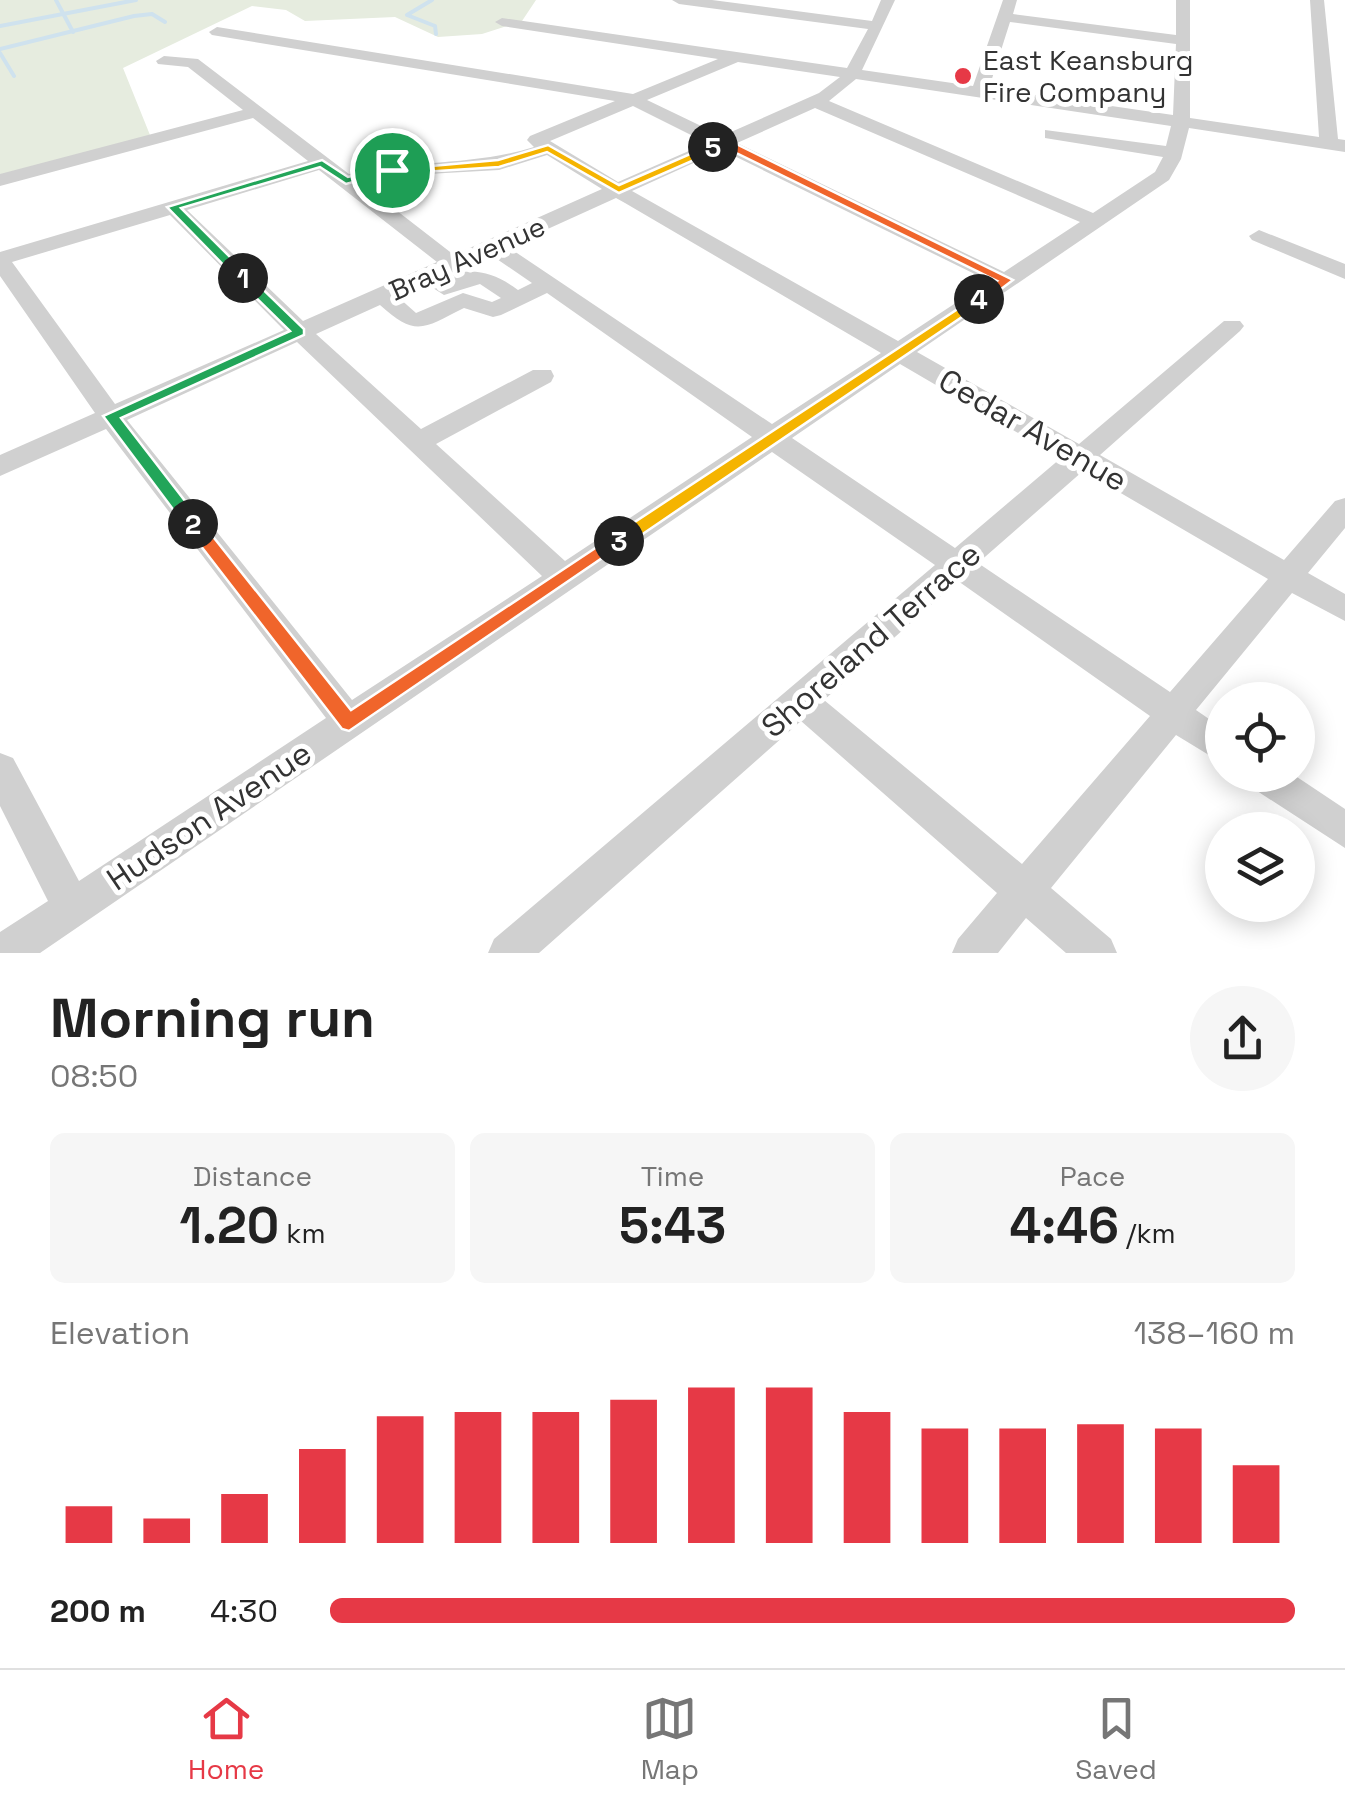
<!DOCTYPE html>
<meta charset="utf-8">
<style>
:root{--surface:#fff;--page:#f6f6f6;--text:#222;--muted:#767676;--line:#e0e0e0;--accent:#e63946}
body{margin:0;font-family:"Space Grotesk",sans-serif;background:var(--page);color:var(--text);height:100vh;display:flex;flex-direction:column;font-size:38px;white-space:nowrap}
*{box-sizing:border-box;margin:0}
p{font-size:32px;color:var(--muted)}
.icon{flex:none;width:55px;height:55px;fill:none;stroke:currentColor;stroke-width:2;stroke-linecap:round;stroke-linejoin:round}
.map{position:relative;height:953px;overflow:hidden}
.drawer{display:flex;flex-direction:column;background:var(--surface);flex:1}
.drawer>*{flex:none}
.fabs{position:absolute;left:1205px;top:682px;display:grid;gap:20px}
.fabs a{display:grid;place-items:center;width:110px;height:110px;border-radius:50%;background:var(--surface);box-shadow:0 5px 25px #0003;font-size:50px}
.pin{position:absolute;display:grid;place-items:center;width:85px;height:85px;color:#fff;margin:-42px;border:5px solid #fff;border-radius:50%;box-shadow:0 2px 10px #0007}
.km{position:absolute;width:50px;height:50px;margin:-25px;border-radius:50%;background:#222;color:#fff;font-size:28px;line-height:50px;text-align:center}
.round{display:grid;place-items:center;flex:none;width:105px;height:105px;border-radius:52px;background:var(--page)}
.headline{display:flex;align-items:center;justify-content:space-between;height:170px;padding:0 50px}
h1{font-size:55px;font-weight:800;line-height:75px}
.figures{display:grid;grid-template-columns:repeat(3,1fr);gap:15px;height:170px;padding:10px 50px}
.figures div{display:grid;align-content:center;border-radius:15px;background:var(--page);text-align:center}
.figures b{font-size:50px;font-weight:800}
.figures small{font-size:28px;font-weight:400}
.figures p{font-size:28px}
.chart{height:280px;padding:20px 50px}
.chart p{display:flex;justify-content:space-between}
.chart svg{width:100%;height:180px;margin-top:10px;stroke:var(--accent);stroke-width:6}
ul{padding:0 50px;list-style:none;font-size:32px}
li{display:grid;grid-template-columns:160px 120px 1fr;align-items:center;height:75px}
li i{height:25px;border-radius:12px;background:var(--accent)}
.dock{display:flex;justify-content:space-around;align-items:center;height:140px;border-top:2px solid var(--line);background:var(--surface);font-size:28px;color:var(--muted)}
.dock a{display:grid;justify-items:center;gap:5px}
.dock .current{color:var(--accent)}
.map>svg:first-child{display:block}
.green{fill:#e6ecdf}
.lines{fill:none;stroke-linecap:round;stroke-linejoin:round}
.stream{stroke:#cfe2ee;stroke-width:4}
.minor{fill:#d0d0d0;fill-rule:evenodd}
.split-1{fill:#22a559;stroke:#fff;stroke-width:2.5}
.split-2{fill:#22a559;stroke:#fff;stroke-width:2.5}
.split-3{fill:#f0652b;stroke:#fff;stroke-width:2.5}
.split-4{fill:#f5b400;stroke:#fff;stroke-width:2.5}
.split-5{fill:#f0652b;stroke:#fff;stroke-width:2.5}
.split-6{fill:#f5b400;stroke:#fff;stroke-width:2.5}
.poi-dot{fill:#e63946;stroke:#fff;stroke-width:4}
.labels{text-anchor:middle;stroke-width:10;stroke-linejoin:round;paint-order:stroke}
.far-poi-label{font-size:28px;fill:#333;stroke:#fff;text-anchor:start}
.far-street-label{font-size:28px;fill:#333;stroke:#fff}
.street-label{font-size:32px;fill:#333;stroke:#fff}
</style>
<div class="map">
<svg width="1345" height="953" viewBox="0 0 1345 953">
<rect width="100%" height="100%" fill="#fff"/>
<path class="green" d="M0,0H536L522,21L482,34L438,37L395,17L305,21L286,10L252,6L123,68L152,140L0,180Z"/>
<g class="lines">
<path class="stream" d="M56,0L73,32
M432,0L407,15L435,26L436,34
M0,26L136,0
M0,49L134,16L152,14L165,22
M0,53L14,76"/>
<path class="minor" d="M672,0H712L872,21L881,0H895L862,70L973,86L1003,0H1017L1013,14L1176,35V0H1190V118L1319,137L1310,0H1324L1338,139L1345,140V152L1189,128L1181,159L1169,180L917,352L1079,444L1224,321H1240L1244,326L1240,331L1100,455L1284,560L1335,501L1345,498V528L1308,573L1345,594V621L1292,593L1196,710L1222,728V763L1176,735L1051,888L1111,939L1117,953H1066L1026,918L998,953H952L958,939L997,893L801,721L539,953H488L494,939L935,565L772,452L40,953H0V932L48,901L0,806V753L13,758L79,881L326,718L106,429L0,476V455L95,413L0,276V252L308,161L253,118L0,186V174L243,110L188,67L158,64L156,61L164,56L198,59L349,174C411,160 474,166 534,147L527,140L530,136L615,101L212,35L209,32L217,27L633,94L718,59L502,26L495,22L502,18L847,68L868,29L679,4ZM1010,22L1176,44L1173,115L989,88ZM738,62L840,77L819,93L722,136L647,100ZM856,79L1171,126L1166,146L1045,130V138L1051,139L1163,157L1155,172L1093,213L829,101ZM633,106L707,143L618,182L550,141ZM815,108L1080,222L1004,272L737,143ZM722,150L989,281L898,341L632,191ZM547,155L602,189L454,255L361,183L392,176L499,170ZM319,170L437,262L303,321L187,210ZM616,198L625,203L881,353L772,424L508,247ZM170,215L284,330L115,404L12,262ZM491,255L532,283L518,290C492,270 459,262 433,288L444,295L480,284L501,298L492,302L463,293L416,313L398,297ZM547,293L752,437L565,561L436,444L551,382L554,376L551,370H533L421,429L316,334L380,305C416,338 424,328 464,308L493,317L501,315ZM297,342L542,576L352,700L127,420ZM900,364L1061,458L955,548L792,438ZM1083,471L1268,579L1170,692L978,563ZM958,581L1150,716L1022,864L824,700Z
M1259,230L1345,264V279L1252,240L1249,236Z
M1246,775H1294L1345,809V848L1251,787Z"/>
</g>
<path class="split-1" d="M322,160L348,177L392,167L398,170L346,184L320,167L181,208L248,275V281H239L167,207Z"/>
<path class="split-2" d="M239,275H248L304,329V335L121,418L199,519L202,524L193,530L187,528L103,416L290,331L239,281Z"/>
<path class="split-3" d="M193,517L199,519L351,710L612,537H625L627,541L349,731L342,729L187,528L185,524Z"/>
<path class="split-4" d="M979,295L986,299L984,302L625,546H612V537Z"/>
<path class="split-5" d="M720,140H728L1013,280L984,302H975V296L997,281L724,147L710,150V145Z"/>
<path class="split-6" d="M713,144L717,150L619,193L547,152L499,167L392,174L387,170L498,160L548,145L619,185Z"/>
<circle class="poi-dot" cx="963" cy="76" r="10"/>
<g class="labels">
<g class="far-poi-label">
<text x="983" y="70">East Keansburg<tspan x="983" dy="32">Fire Company</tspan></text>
</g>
<g class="far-street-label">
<text transform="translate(467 258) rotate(-24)" y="10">Bray Avenue</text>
</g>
<g class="street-label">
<text transform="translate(1033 430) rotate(30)" y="11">Cedar Avenue</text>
<text transform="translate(871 640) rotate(-41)" y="11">Shoreland Terrace</text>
<text transform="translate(209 816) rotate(-34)" y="11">Hudson Avenue</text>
</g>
</g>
</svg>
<div class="fabs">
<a><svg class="icon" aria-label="locate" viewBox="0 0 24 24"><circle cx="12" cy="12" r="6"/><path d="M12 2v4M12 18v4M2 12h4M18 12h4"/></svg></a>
<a><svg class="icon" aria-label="layers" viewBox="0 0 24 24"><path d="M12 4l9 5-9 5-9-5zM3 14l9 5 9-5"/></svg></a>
</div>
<div class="pin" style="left:392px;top:170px;background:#1e9e55"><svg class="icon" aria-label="arrive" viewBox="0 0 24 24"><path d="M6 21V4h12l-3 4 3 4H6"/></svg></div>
<b class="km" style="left:243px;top:278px">1</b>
<b class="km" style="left:193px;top:524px">2</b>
<b class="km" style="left:619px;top:541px">3</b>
<b class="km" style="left:979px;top:299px">4</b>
<b class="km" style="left:713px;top:147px">5</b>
</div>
<section class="drawer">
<div class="headline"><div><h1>Morning run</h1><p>08:50</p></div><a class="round"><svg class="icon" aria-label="share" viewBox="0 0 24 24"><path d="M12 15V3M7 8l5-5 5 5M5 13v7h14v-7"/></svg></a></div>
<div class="figures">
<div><p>Distance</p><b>1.20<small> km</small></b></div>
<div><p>Time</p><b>5:43</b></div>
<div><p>Pace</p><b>4:46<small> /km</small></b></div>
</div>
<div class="chart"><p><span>Elevation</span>138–160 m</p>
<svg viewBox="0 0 160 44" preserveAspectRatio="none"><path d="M5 44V35M15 44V38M25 44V32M35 44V21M45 44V13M55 44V12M65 44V12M75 44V9M85 44V6M95 44V6M105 44V12M115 44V16M125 44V16M135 44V15M145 44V16M155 44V25"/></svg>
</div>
<ul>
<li><b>200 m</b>4:30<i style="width:100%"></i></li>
</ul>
</section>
<nav class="dock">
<a class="current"><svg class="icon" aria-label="home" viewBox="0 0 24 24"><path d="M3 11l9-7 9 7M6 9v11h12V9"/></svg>Home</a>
<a><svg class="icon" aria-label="map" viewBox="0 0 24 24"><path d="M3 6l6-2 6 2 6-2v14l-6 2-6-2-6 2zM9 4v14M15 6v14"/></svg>Map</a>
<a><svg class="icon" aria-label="saved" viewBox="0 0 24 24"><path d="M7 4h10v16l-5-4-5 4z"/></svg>Saved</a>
</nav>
